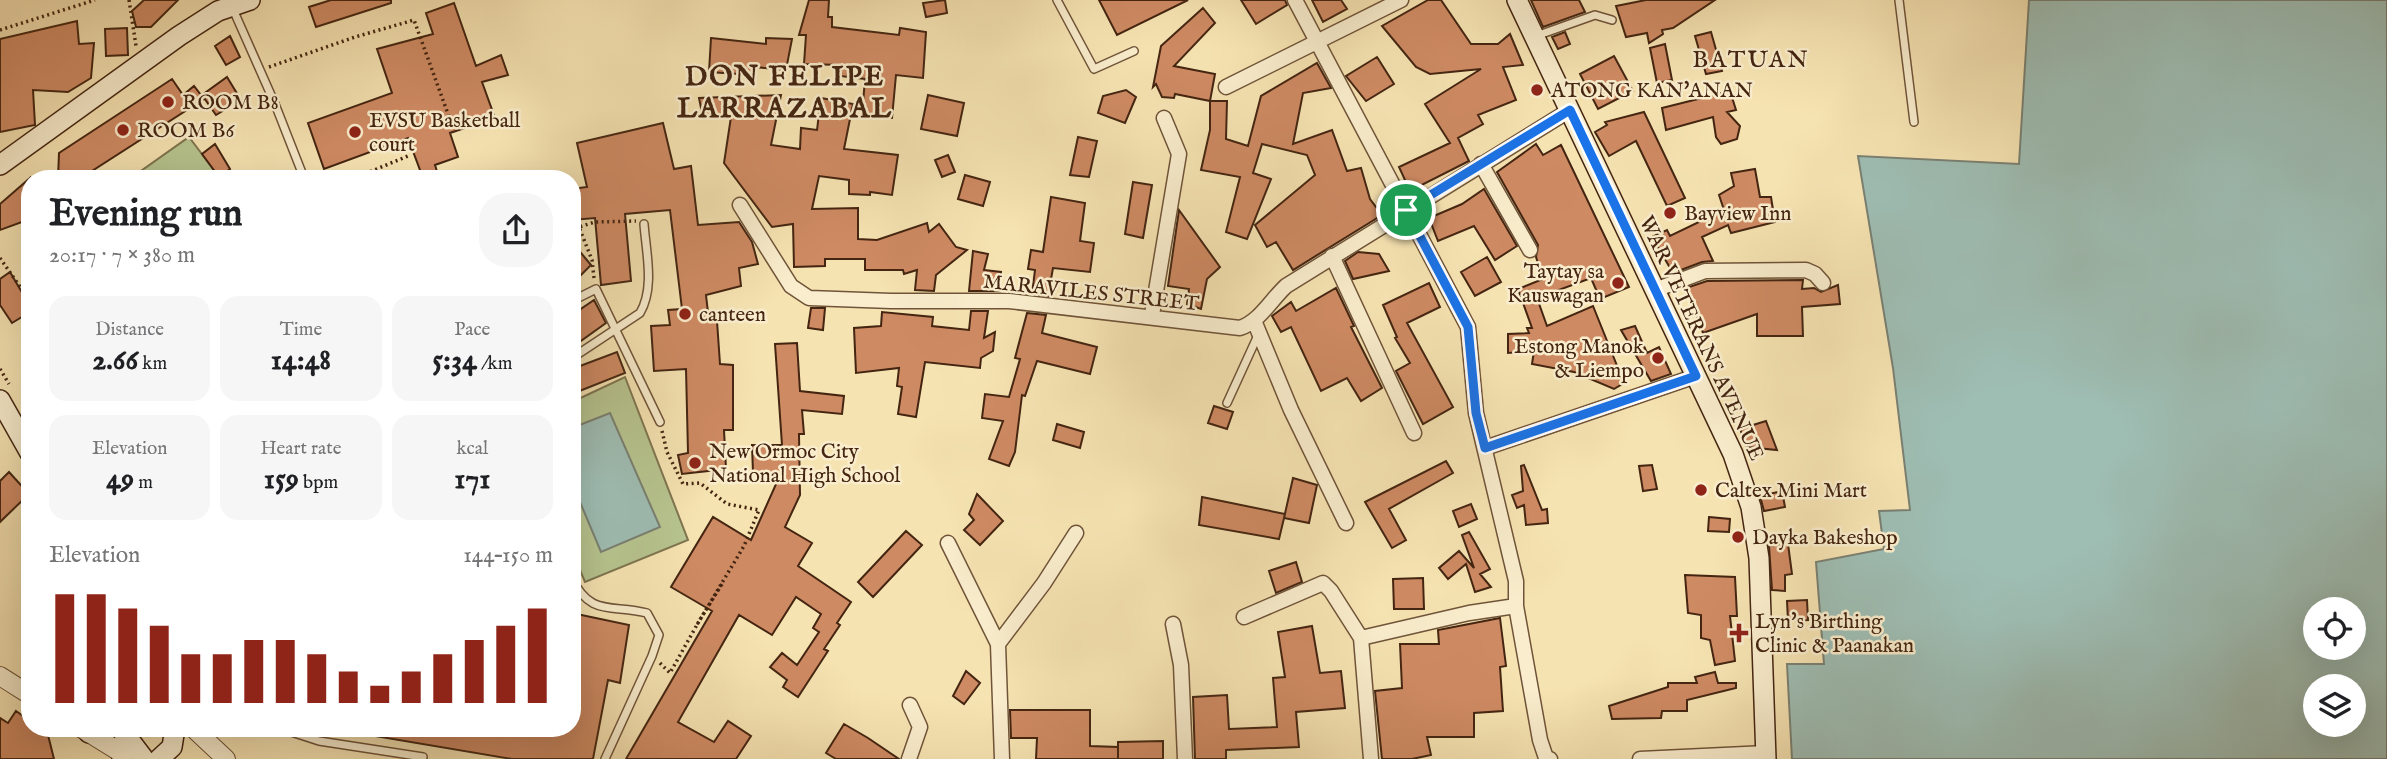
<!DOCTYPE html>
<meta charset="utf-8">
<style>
:root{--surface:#fff;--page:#f6f6f6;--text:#202124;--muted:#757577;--accent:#8f2418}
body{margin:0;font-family:"IM FELL English",serif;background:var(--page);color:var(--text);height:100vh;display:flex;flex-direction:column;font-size:26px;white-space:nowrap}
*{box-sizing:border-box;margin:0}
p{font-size:23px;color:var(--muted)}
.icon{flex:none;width:38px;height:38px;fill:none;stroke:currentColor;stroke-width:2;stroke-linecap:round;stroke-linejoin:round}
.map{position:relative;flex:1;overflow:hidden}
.side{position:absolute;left:21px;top:170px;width:560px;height:567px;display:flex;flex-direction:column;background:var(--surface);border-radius:28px;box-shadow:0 7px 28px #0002}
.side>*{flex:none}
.fabs{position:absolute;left:2303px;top:597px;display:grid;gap:14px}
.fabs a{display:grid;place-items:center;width:63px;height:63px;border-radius:50%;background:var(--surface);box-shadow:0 7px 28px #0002;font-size:35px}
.pin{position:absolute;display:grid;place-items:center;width:60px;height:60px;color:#fff;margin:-30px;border:4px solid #fff;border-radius:50%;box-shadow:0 2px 7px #0007}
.round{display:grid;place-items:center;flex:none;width:74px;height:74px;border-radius:28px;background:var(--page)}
.overview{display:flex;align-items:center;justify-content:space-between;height:119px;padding:0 28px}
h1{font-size:38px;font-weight:700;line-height:52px}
.metrics{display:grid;grid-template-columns:repeat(3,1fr);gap:10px;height:119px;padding:7px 28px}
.metrics div{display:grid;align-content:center;border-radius:18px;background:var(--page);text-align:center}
.metrics b{font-size:30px;font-weight:700}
.metrics small{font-size:19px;font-weight:400}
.metrics p{font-size:19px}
.chart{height:196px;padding:14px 28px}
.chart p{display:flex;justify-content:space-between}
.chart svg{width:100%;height:126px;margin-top:7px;stroke:var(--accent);stroke-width:6}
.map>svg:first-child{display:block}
.green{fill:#b7c590;stroke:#7e7550;stroke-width:2}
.water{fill:#9ebdb3;stroke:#7a8072;stroke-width:2;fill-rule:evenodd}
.building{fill:#ce8a63;stroke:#442511;stroke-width:2}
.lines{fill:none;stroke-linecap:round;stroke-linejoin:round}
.service-casing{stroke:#705439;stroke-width:10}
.minor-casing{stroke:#705439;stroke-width:17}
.tertiary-casing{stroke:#705439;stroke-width:20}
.secondary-casing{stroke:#442511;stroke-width:22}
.path{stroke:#442511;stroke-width:3.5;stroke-dasharray:2 3.5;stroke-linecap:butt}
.service{stroke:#f9edcd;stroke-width:7}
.minor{stroke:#f9edcd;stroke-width:14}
.tertiary{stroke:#f9edcd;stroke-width:18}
.secondary{stroke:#f9edcd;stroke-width:19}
.route-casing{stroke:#fff;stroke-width:14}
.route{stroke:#1a73e8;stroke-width:9}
.poi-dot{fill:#8f2418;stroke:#f9edcd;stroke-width:2.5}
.labels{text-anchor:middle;stroke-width:5;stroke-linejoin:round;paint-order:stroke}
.poi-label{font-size:21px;fill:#442511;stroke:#f9edcd;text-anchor:start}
.street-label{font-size:21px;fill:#442511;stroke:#f9edcd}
.quarter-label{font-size:24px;letter-spacing:2px;fill:#442511;stroke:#f9edcd}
.district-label{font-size:28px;font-weight:bold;letter-spacing:2px;fill:#442511;stroke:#f9edcd}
</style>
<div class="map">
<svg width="2387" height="759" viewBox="0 0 2387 759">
<rect width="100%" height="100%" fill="#f6e3b2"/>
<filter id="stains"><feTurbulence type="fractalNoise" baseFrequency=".00286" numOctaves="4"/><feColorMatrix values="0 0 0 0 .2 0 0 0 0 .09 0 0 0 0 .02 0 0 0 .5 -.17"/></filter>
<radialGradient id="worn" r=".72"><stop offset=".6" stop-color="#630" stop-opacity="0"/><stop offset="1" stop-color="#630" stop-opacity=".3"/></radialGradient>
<path class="green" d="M189,137L220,178H131Z
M625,377L688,540L585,582L572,551V402Z"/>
<path class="water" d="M2029,0H2387V759H1792L1787,664H1824L1816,562L1884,549L1879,511L1910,510L1893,368L1858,156L2019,164ZM2315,609H2354V648H2315ZM2315,686H2354V724H2315Z
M610,413L660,527L601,552L572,483V428Z"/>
<path class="building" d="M144,0H178L151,27H136L132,11Z
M331,0H391V3L316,27L309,7Z
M809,0H829L828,17H832V27L899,35L900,28L926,32L923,78L896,75L892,118L862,115L865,79L840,76L842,65L804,64L806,35H799Z
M945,0L947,13L926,17L923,3Z
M1099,0H1188L1117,35Z
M1241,0H1285L1287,5L1256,24Z
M1312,0H1341L1347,9L1323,22Z
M1428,0H1441L1471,44H1498L1510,34L1523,65L1503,67L1516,100L1478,115L1483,124L1458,138L1469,161L1410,191L1399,167L1450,143L1425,104L1481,69L1430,74L1416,67L1382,26Z
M1531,0H1579L1585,12L1543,27Z
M1646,0H1715L1673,28L1662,30L1663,34L1649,43L1647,33L1626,37L1616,6Z
M454,3L476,66L501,55L508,75L482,82L495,118L450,133L458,157L435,165L439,178H423L408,138L324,169L308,123L392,93L377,49L433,34L426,13Z
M1203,8L1215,23L1174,66L1215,74L1210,101L1175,94L1174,98L1162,97L1156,84L1153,87L1161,46Z
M77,21L79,44L94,43L91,78L68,92L33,90L35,125L0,132V39Z
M127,28L128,55L106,56L105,29Z
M1565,32L1570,44L1558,49L1552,37Z
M1711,32L1722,71L1706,74L1695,36Z
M230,36L240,57L226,65L215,46Z
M711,38L766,44V38L792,39L786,70L755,67L753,75L709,72Z
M1665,44L1672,80L1657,83L1650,48Z
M1614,56L1633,91L1598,109L1580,74Z
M1377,57L1394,84L1366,101L1346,76Z
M1317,63L1331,88L1303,93L1293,144L1332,130L1347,171L1361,168L1370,199L1382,215L1293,270L1276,242L1267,247L1255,225L1315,175L1307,155L1262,144L1253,173L1271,179L1247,239L1226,232L1240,177L1201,170L1210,130V101H1227L1226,139L1248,146L1261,96Z
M227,77L241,100L216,115L202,95Z
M172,79L183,95L194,86L204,99L81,178H58L59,153Z
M1126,90L1136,97L1125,123L1098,113L1103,96Z
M1730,91L1736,110L1727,112L1740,126L1737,139L1721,144L1716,137L1713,117L1666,130L1662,108Z
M781,95L771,145L800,149L801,128L817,130L821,98L853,104L844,149L898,155L892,195L870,192V195L849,194V180L819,176L812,209L858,208V239L877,240L927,223L929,232L939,224L956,247L967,250L936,275L934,291L915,290L917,270L904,274L903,270H865V259H825V266L794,267L793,224L772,227L724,163L731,117L703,118L699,98Z
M928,95L964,103L957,136L921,129Z
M1644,112L1685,198L1667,206L1636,141L1609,156L1595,132L1607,125L1605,122Z
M663,123L674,169L691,166L698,225L739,222L752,242L758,264L739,268L741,286L706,295L709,321H717L720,364L733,365V430H724L726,469L682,474L678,455L688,453L686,369L654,371L651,326L670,325L668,310L682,309L670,210L625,214L631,281L601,285L595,218L572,220V189L587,187L577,143Z
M1078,137L1097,141L1089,177L1070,175Z
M215,144L230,169L219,177L202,154Z
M1536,144L1543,155L1561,145L1629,287L1600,299L1591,278L1537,298L1547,326L1593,306L1624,383L1614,389L1574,372L1532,364L1534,351L1508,353V334L1529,333L1527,328H1532L1518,289L1543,279L1536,257L1538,245L1497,172Z
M948,155L955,172L942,177L935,160Z
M1755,169L1760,197H1771L1775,222L1731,233L1728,225L1702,237L1713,261L1702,262L1673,273L1652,237L1667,230L1670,236L1724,210L1719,195L1734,186L1731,173Z
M965,175L990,182L983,206L958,199Z
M30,178V219L0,230V204Z
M1133,182L1152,185L1143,238L1125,234Z
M1484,189L1517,246L1495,260L1474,226L1438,241L1429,218L1462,204Z
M1051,197L1085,203L1080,241L1094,243L1090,272L1053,268L1048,296L1032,294L1035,270L1028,269L1031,250L1043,252Z
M1179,210L1220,267L1207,279L1201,309L1187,304L1189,289L1168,286Z
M572,242L591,265L572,284Z
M973,251L988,254L984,270L1001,272L999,291H969Z
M1358,252L1379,254L1389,271L1353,279L1345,261Z
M1487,257L1501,282L1475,296L1461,272Z
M10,272L30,306V312L12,323L0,305V279Z
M1803,280L1802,289L1814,288L1821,292L1838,285L1840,304L1802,307L1803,336H1757V314L1703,333L1686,288L1707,281Z
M1429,283L1440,307L1407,323L1453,407L1423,424L1396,371L1410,363L1395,338L1397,337L1383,305Z
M1336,288L1354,326L1351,327L1382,388L1361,401L1347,378L1321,391L1291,327L1281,332L1272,316L1291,302L1296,311Z
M594,300L606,323L578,343L572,334V315Z
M811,308H825L823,330L808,328Z
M971,311H988L984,338L995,332L993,351L981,358L980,368L925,362L916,417L898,414L902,387L897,386L899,368L856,373L854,328L881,326L882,312L933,317L932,326L969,330Z
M1027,313L1046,315L1042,333L1097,347L1090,374L1037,361L1025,396L1022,395L1015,452L1009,466L989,459L1003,421L982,418L985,394L1009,397L1020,359L1015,358Z
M1635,326L1647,353L1659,347L1671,374L1651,381L1621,330Z
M797,343L800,391L844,396L842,414L802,410L804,434H799L800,495L785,527L812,543L798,566L851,602L837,623L840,625L824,649L828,651L798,697L783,687L787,680L770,667L782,653L797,665L819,632L813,628L821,614L796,597L772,635L739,615L678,722L714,742L728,721L751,736L736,759H626L712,611L671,587L713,517L751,540L781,473H753L752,445H782L775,344Z
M617,352L625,373L572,394V369Z
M1214,406L1233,412L1227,429L1208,423Z
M1766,421L1777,450L1747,447L1740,429Z
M1057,424L1084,432L1080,448L1053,440Z
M1446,461L1453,473L1389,509L1406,540L1392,548L1365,502Z
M1524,465L1542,510L1547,509L1548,523L1526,525L1524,505L1517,508L1512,495L1523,491L1521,466Z
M1652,465L1657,489L1643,491L1639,466Z
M9,472L29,494L0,522V481Z
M1293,478L1317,485L1309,523L1284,518Z
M1782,491L1785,507L1764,511L1760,496Z
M977,494L1003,521L980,545L964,530L974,520L969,514Z
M1202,497L1285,514L1279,539L1199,525Z
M1471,504L1477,519L1459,527L1453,511Z
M1709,517L1730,519L1729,532L1708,531Z
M906,531L922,545L873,597L858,582Z
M1469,532L1490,569L1480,574L1491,587L1475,592L1466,564L1448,579L1439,568L1459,551L1474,568L1462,535Z
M1788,544L1792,574L1785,575V591L1772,590L1769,546Z
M1296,562L1302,582L1276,593L1269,571Z
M1685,575L1735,577L1737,616H1730L1735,661L1715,665L1710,640L1701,638V615L1688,613Z
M1423,578L1424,609H1394L1393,579Z
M1807,600L1808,620L1788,621L1787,601Z
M572,613L629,625L620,683L608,680L593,759H512L363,734L364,728H572Z
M1500,618L1506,666L1500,667L1503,711L1474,713V737H1427L1431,755L1412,759H1382L1375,691L1402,688L1400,644H1439L1438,630Z
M1312,626L1320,673L1341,671L1345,708L1296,712L1299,747L1226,750V759H1195L1193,697L1227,695L1229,729L1277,727L1273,678L1285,677L1278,632Z
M966,671L980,683L964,704L953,696Z
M1715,672L1718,683H1736V688L1687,700V711H1662L1661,718L1612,719L1609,706L1668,687V683H1697L1695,677Z
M1010,710H1090V746L1118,747V759H1036L1037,738H1011Z
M16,711L30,721V728H39L48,735L54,759H0V718L8,723Z
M844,724L868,738L899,759H836L826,753Z
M1163,741V759H1118V742Z"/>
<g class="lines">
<defs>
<path id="service" d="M1057,0L1094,69L1134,51
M1899,0L1914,122
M232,7L275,104L304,178
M1536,36L1595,15L1612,20
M572,301L596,289L660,422
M572,358L640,313C655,288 646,252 644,224
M1227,403L1259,333
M572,578C590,617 612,604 647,613L659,635L652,656L605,759
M279,728L319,741L423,757"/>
<path id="minor" d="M1295,0L1468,327L1476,413L1516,581V606L1540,740L1546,758L1550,759
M1226,87L1401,0
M1481,164L1530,250
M740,205L791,286L809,298L891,301H1009L1240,328C1260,321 1270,301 1286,286L1570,110
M1332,256L1414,433
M1655,290L1705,271L1806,270L1815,274L1823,283
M1152,315L1179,154L1164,118
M1255,323L1291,410L1346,523
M1485,448L1696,376
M948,543L998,644
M1244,617L1323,583L1331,591L1361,638
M1173,624L1181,665L1185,759
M909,759L920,727L910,705
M1002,759L998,644L1044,583L1076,533
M1371,759L1361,638L1469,613L1516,606
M1640,759L1766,753"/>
<path id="tertiary" d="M0,676L30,695
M81,728L123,754
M193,728L226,759"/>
<path id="secondary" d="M1517,0L1733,454L1751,507L1759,558L1766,759
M0,165L179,36L218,11L250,0
M0,400L30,453
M89,733L111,728
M125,734L144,759
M122,759L126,728
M159,759L172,747L175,728"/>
</defs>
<use href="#service" class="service-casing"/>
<use href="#minor" class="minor-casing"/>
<use href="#tertiary" class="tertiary-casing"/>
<use href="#secondary" class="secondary-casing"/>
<path class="path" d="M129,0L136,46
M0,30L95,0
M269,67L355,37L414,20L452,125
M355,178L408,156
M0,258L30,301
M594,278L592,260L579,227L595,222L636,221
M0,369L9,384
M662,431L667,452L683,484L700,483L727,504L759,510L744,546L698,623L722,584
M660,663L670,673L698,623"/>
<use href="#service" class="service"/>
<use href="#minor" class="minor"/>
<use href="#tertiary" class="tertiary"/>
<use href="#secondary" class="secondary"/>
</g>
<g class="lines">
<defs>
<path id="route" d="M1570,110L1696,376L1485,448L1476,413L1468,327L1406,210Z"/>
</defs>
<use href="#route" class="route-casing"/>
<use href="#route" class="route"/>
</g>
<g class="poi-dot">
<circle cx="1537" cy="90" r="7"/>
<circle cx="168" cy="102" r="7"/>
<circle cx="123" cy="130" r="7"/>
<circle cx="355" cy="132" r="7"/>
<circle cx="1670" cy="213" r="7"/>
<circle cx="1618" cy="283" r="7"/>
<circle cx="685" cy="314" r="7"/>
<circle cx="1658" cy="358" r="7"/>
<circle cx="695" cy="463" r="7"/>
<circle cx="1701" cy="490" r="7"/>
<circle cx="1738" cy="537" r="7"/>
<path d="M1735.5 622.5h7v7h7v7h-7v7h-7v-7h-7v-7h7z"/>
</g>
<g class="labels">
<g class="poi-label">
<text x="1551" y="97">ATONG KAN'ANAN</text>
<text x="182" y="109">ROOM B8</text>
<text x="369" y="127">EVSU Basketball<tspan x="369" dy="24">court</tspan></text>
<text x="137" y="137">ROOM B6</text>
<text x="1684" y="220">Bayview Inn</text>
<text x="1604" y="278" text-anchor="end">Taytay sa<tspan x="1604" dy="24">Kauswagan</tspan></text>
<text x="699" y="321">canteen</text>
<text x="1644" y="353" text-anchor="end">Estong Manok<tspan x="1644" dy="24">&amp; Liempo</tspan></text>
<text x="709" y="458">New Ormoc City<tspan x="709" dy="24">National High School</tspan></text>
<text x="1715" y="497">Caltex Mini Mart</text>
<text x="1752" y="544">Dayka Bakeshop</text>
<text x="1755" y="628">Lyn's Birthing<tspan x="1755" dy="24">Clinic &amp; Paanakan</tspan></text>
</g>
<g class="street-label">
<text transform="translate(1091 292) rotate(6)" y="7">MARAVILES STREET</text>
<text transform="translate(1702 338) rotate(65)" y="7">WAR VETERANS AVENUE</text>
</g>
<g class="quarter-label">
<text x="1751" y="67">BATUAN</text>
</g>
<g class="district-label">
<text x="785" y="85">DON FELIPE<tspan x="785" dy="32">LARRAZABAL</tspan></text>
</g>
</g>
<rect width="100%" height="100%" filter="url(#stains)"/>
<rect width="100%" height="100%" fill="url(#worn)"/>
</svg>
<div class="fabs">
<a><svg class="icon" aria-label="locate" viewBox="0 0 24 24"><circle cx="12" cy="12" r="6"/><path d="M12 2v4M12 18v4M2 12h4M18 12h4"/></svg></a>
<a><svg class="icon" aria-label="layers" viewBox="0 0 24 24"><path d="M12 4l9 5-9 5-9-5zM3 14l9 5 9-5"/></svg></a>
</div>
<div class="pin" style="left:1406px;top:210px;background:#1e9e55"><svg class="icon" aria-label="arrive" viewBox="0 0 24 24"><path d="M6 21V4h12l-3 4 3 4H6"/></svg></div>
<section class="side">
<div class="overview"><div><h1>Evening run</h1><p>20:17 · 7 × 380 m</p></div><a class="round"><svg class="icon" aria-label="share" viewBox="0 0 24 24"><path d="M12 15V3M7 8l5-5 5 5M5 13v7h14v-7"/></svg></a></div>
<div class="metrics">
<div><p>Distance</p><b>2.66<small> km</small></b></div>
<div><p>Time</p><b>14:48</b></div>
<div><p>Pace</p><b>5:34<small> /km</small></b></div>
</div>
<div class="metrics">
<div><p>Elevation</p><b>49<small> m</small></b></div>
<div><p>Heart rate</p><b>159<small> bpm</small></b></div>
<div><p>kcal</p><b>171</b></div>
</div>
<div class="chart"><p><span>Elevation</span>144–150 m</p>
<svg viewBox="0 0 160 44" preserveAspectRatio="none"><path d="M5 44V6M15 44V6M25 44V11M35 44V17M45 44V27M55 44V27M65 44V22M75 44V22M85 44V27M95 44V33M105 44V38M115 44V33M125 44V27M135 44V22M145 44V17M155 44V11"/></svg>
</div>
</section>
</div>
